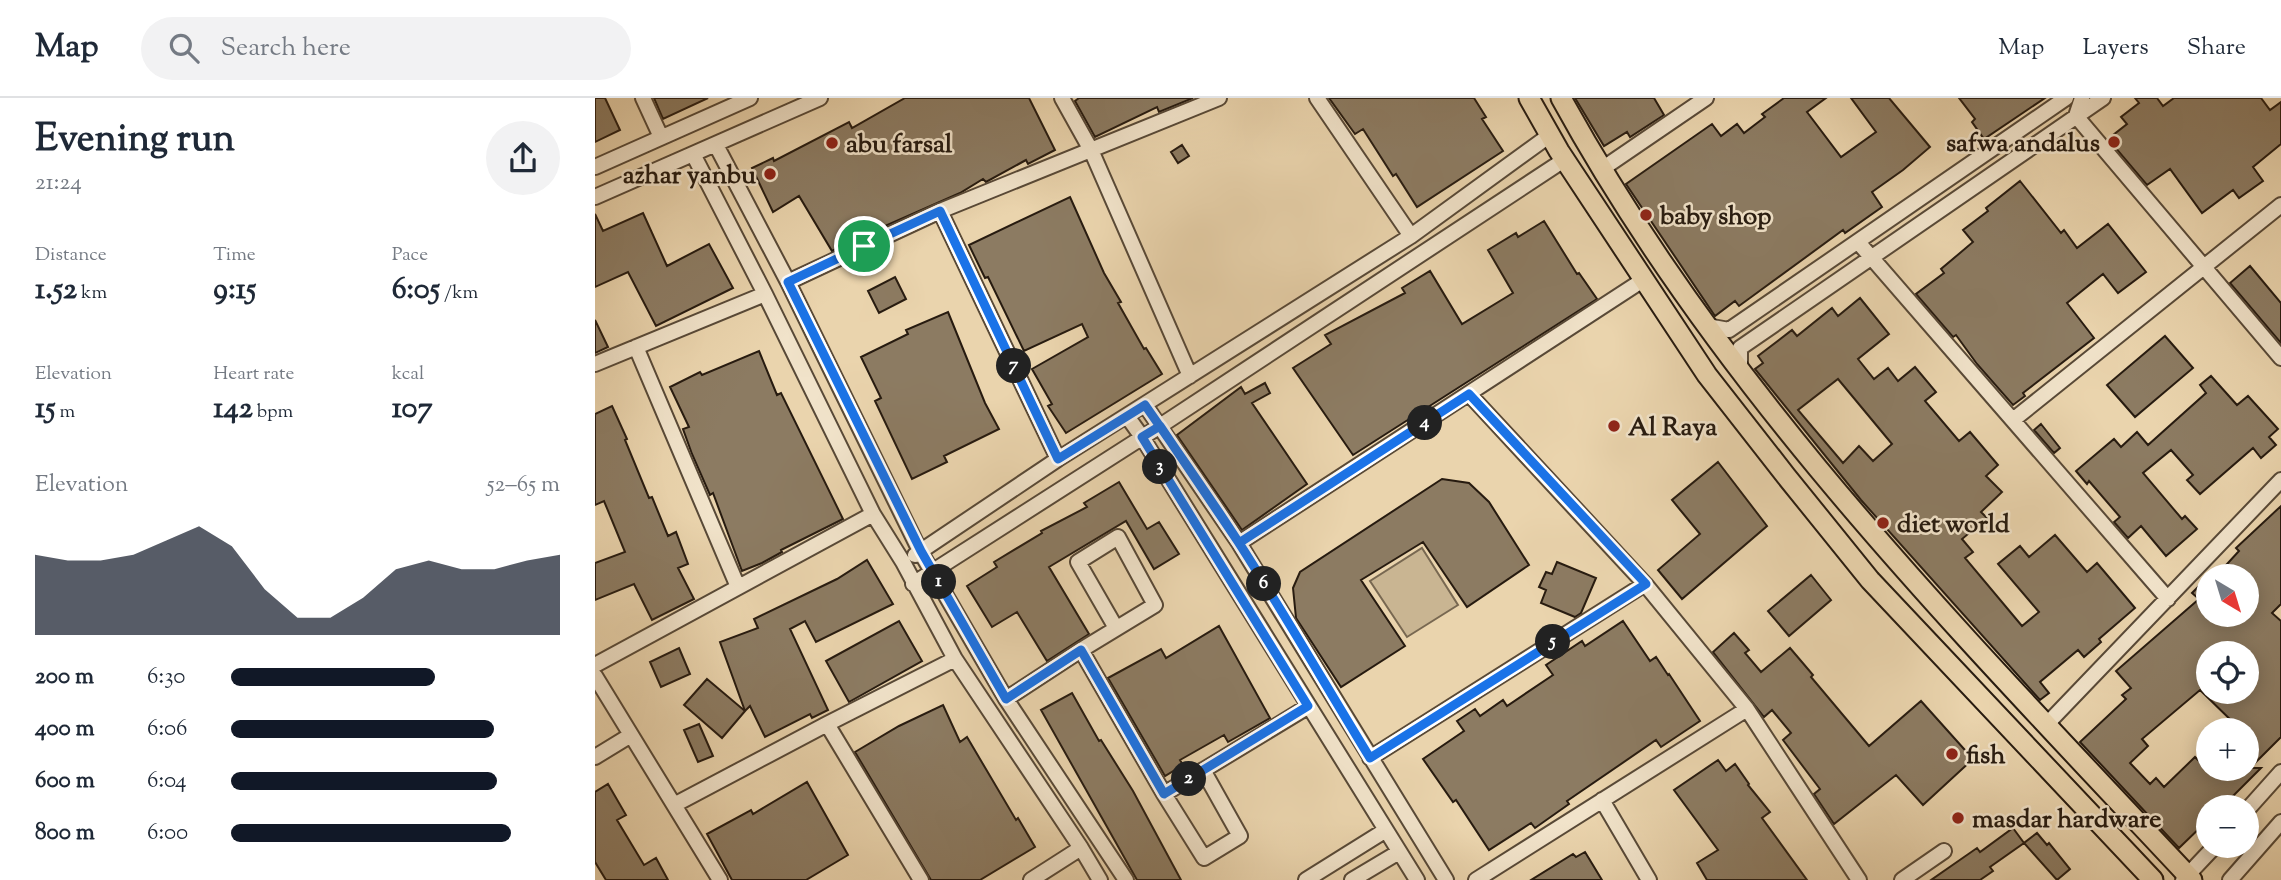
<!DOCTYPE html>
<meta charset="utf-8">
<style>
:root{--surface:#fff;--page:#f2f2f3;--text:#1f2937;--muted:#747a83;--line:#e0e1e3;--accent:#111827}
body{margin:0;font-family:"Sorts Mill Goudy",serif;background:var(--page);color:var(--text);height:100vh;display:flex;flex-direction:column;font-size:26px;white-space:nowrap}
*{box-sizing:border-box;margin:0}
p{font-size:23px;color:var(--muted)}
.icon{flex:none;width:38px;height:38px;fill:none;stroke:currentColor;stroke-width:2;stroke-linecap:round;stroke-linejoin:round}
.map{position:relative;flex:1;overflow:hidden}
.panel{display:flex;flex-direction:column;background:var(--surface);width:595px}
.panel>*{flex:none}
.needle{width:46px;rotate:142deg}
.fabs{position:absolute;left:1601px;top:466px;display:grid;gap:14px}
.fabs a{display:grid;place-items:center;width:63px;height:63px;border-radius:50%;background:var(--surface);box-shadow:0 4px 18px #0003;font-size:35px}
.pin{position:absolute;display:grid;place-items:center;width:60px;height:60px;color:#fff;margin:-30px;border:4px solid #fff;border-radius:50%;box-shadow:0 2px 7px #0007}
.km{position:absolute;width:35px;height:35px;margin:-18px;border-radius:50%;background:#222;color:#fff;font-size:19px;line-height:35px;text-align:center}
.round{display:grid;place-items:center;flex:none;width:74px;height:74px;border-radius:37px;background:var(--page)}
.head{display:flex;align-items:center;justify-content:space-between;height:119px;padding:0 35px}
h1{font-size:38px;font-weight:700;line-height:52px}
.figures{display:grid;grid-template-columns:repeat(3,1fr);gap:10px;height:119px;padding:7px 35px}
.figures div{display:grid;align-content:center}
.figures b{font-size:30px;font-weight:700}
.figures small{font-size:19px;font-weight:400}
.figures p{font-size:19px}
.chart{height:196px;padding:14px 35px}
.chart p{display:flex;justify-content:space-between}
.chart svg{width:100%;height:126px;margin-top:7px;fill:var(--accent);opacity:.7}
ul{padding:0 35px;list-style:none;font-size:23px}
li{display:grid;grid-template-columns:112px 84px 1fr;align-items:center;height:52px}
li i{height:18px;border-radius:9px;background:var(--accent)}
header{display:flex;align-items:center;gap:42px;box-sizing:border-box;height:98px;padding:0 35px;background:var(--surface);border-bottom:2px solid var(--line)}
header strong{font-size:33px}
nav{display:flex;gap:38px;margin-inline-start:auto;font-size:24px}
.search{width:490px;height:63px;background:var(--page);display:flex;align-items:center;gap:18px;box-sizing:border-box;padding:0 24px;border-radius:38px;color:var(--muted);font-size:26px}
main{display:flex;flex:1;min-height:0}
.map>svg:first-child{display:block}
.green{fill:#c9b592;stroke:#786851;stroke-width:2}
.building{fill:#8c7b62;stroke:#271b10;stroke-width:2;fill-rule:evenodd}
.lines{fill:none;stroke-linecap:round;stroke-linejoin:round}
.minor-casing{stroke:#584937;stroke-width:18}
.major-casing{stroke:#271b10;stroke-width:23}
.minor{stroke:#f1e3ca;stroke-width:14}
.major{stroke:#ead4ad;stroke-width:19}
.route-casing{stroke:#fff;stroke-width:14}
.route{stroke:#1a73e8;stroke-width:9}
.poi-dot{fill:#8f2418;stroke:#f1e3ca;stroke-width:2.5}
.labels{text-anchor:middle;stroke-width:5;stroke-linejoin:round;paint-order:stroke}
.poi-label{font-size:26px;font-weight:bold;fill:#271b10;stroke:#f1e3ca;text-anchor:start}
</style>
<header>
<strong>Map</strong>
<div class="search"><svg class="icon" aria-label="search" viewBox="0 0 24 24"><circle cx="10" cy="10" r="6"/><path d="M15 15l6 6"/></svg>Search here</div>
<nav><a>Map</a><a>Layers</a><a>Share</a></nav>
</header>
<main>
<section class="panel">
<div class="head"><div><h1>Evening run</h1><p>21:24</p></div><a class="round"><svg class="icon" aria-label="share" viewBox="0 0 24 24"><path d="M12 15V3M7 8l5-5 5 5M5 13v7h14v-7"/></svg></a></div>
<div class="figures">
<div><p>Distance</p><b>1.52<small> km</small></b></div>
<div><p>Time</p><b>9:15</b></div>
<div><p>Pace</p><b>6:05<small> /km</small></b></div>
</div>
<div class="figures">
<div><p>Elevation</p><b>15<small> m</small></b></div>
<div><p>Heart rate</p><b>142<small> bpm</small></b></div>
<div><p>kcal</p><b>107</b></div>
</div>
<div class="chart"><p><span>Elevation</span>52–65 m</p>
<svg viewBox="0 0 160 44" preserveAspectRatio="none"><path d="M0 44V16L10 18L20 18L30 16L40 11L50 6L60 13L70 28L80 38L90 38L100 31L110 21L120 18L130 21L140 21L150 18L160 16V44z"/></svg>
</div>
<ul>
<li><b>200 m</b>6:30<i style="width:62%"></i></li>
<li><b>400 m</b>6:06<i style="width:80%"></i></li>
<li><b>600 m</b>6:04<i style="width:81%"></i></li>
<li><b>800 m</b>6:00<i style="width:85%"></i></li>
</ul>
</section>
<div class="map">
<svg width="1686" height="782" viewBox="0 0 1686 782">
<rect width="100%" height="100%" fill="#ead4ad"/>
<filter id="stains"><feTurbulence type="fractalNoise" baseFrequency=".00286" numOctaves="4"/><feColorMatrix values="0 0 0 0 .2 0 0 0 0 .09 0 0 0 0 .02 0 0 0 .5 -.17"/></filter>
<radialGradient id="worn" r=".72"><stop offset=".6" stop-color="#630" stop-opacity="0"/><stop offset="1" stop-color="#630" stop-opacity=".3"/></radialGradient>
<path class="green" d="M827,450L863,507L812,539L775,483Z"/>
<path class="building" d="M0,0H10L25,32L0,44Z
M59,0H113L68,21Z
M310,0H434L460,52L433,66L431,62L391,84L388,81L365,95L272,136L270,133L237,153L204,98L178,114L157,70L178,60L179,63L254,24L257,30Z
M484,0H598L564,14L562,9L500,39L480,3Z
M734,0H879L891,19L887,21L908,53L822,109L801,76L798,78L768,31L760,36Z
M980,0H1059L1069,17L1035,39L1032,34L1009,48Z
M1189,0H1231L1212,14L1246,59L1281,34L1256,0H1294L1335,49L1308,72L1277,94L1287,109L1250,135L1248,132L1144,208L1140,203L1120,218L1031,86L1117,26L1126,38L1142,26L1149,35L1170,19L1167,16Z
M1364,0H1450L1389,41L1377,24L1380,21Z
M1540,0H1562L1568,8L1579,0H1666L1675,12L1686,4V46L1658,69L1668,83L1644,100L1638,92L1607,115L1575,71L1552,87L1513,41L1532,26L1526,19L1544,5Z
M587,47L594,58L583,65L576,54Z
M1425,83L1466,135L1469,132L1482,150L1513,126L1551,174L1523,195L1508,176L1472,205L1499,240L1428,295L1430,298L1418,307L1382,266L1361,237L1358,239L1321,196L1349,175L1346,171L1378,144L1368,132L1393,113L1391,110Z
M475,99L509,175L526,204L523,205L549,251L551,250L567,276L471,335L453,308L457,306L437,271L493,239L487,226L429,253L393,179L390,180L374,147Z
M48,115L72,168L114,146L138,190L61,228L33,174L0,189V116L8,133Z
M949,123L982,176L984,175L1002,201L758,357L698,270L736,246L730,237L810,195L807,190L835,173L867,226L918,195L893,152L921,135L923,139Z
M1655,168L1686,205V245L1635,185Z
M300,179L311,201L284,215L273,193Z
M1265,200L1294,236L1263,261L1279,281L1293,270L1303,283L1320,269L1341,294L1330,303L1364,343L1375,334L1403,367L1391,378L1407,394L1386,414L1392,420L1367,441L1378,454L1370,460L1427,528L1444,514L1403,466L1425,448L1434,459L1460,437L1492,474L1502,465L1540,510L1504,541L1506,544L1489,559L1483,552L1445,584L1454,595L1445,602L1266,402L1160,271L1168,265L1163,258L1197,232L1202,238L1237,210L1243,218ZM1243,281L1297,346L1278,363L1264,348L1248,365L1203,312Z
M353,214L390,305L404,331L349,358L352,364L317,381L280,303L286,300L266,259L313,236L311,232Z
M0,222L13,249L0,255Z
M1570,238L1598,270L1540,319L1512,287Z
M164,253L182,297L186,295L248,421L186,452L187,454L167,465L147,473L118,395L115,397L97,356L88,331L94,329L75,289L105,274L107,277Z
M1616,278L1642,307L1653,298L1683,331L1674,339L1681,347L1666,360L1658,350L1605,396L1592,382L1598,377L1576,352L1548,375L1587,421L1590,418L1602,431L1571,458L1546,428L1533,440L1519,424L1525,419L1494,383L1492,386L1481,373L1519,341L1526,349L1542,334L1553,347L1611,295L1605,287Z
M670,285L675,295L657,305L712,386L647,432L582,337L646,289L650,296Z
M17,308L32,341L30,342L54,400L57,399L73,438L81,434L93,466L83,470L99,501L57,522L39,486L0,502V465L30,454L9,403L0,407V316Z
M1446,326L1465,350L1459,355L1439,332Z
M1123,364L1172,428L1087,501L1063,472L1105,436L1077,402Z
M847,381L874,385L894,404L934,467L872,509L828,444L766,482L810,548L746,589L701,520L698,490L705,474Z
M524,384L552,431L564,424L584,456L559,471L531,423L454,469L494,536L452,563L422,514L397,529L372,488L402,469L399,464L447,435L446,433L492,409L489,405Z
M1686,408V506L1677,515L1686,523V639L1655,670H1666L1627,709H1614V721L1584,750L1485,644L1531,601L1527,597L1536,590L1521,573L1604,501L1597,495L1614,478V516H1652V478H1621L1644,453L1641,450ZM1614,555H1652V593H1614ZM1605,592L1646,632H1652V670H1611L1600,659L1569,689L1561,680L1555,686L1535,665L1553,648L1547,641Z
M272,462L298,506L221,544L210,523L195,531L233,612L217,620L215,616L170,639L155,608L150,613L125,544L163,530L159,521L242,481Z
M962,464L1001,480L986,515L980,519L946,505L951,492L944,489L951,474L957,476Z
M1216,477L1236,502L1194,538L1173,513Z
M304,523L327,563L254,604L231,563Z
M1028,523L1055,563L1061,559L1073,577L1074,576L1105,623L1066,649L1061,642L972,703L974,706L940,730L936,725L894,752L861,702L858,704L828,661L869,633L862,623L880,611L885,618L908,602L912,608L958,577L951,567L987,543L990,548Z
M624,528L675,620L633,644L629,637L585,662L588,667L570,678L513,580L566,551L571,560Z
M1139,535L1154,552L1150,555L1166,574L1195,550L1218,577L1216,579L1274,648L1326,603L1378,661L1328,707L1301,677L1239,726L1219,696L1225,691L1188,642L1196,635L1177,612L1169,619L1118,554Z
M84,550L95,576L66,589L55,564Z
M112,581L150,613L127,640L89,607Z
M477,595L504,643L506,642L538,693L586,782H542L446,612Z
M348,607L365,644L372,639L421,722L423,720L440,749L385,782H336L260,654L304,628Z
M104,626L118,658L103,664L89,632Z
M1123,662L1131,673L1140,666L1154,686L1153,687L1175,714L1167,720L1212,782H1112L1102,765L1123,752L1079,692Z
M212,684L253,757L211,782H137L112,736L156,712L158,716Z
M13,686L31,717L22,722L49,767L61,760L73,782H11L0,764V694Z
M1418,730L1429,745L1395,769L1398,773L1385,782H1336L1382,750L1385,754Z
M1442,735L1452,747L1454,745L1475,771L1462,782L1429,745Z
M990,754L1007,782H936L978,756L981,759Z"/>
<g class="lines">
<defs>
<path id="minor" d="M48,0L66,39
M467,0L496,52L595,278
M722,0L816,138
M1487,0L1481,18L1686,260
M121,47L193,184L325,453L411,601L531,782
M98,56L170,196L278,416L308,464L360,561L486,750L505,782
M0,69L155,0
M1007,71L1111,0
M0,99L225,0
M345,113L463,361
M1263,144L1573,501
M193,184L345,113L624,0
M1112,228L1134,232L1471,0
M41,249L143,489
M0,266L170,196
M1145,272V250L1508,0
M874,296L1050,486L1152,611L1264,782
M550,307L644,445L851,782
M532,318L547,339L822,782
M1418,322L1686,107
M644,445L1048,182
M320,457L463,361L816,138L955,37
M318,486L565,328L969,62
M521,530L483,464L523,439L560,507L486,552L569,696L714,608
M0,567L278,416
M0,578L125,782
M411,601L486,552
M232,626L326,782
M1452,626L1686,382
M0,659L36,637
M775,660L1050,486
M569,696L609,760L645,738L608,672
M1007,702L1054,782
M79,707L232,626L360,561
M1652,712L1686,674
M436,782L486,750
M711,782L791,732
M757,782L804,754
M881,782L1152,611
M1307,782L1349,753
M1588,782L1621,747
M1635,782L1686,724"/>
<path id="major" d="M934,0L964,53L1112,277L1191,378L1275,482L1558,782
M966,0C1128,296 1368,537 1597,782"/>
</defs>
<use href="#minor" class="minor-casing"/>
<use href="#major" class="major-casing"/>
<use href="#minor" class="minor"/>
<use href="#major" class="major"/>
</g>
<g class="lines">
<defs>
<path id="route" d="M269,148L193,184L326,453L411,601L486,552L569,696L713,608L547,339L565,328L644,445L874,296L1051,486L775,660C731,588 689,515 644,445C614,398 582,353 550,307L463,361L345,113L269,148"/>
</defs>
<use href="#route" class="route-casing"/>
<use href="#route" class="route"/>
</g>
<g class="poi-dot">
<circle cx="1519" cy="44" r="7"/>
<circle cx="237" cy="45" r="7"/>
<circle cx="175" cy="76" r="7"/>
<circle cx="1051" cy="117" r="7"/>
<circle cx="1019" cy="328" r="7"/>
<circle cx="1288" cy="425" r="7"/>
<circle cx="1357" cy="656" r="7"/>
<circle cx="1363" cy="720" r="7"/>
</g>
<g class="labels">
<g class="poi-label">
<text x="1505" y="53" text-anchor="end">safwa andalus</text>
<text x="251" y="54">abu farsal</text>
<text x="161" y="85" text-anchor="end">azhar yanbu</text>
<text x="1065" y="126">baby shop</text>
<text x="1033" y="337">Al Raya</text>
<text x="1302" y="434">diet world</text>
<text x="1371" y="665">fish</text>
<text x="1377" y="729">masdar hardware</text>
</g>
</g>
<rect width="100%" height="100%" filter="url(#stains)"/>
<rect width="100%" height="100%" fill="url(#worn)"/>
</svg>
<div class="fabs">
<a><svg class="needle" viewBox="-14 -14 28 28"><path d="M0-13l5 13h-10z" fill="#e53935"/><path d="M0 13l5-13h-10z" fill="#747a83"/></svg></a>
<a><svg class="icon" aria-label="locate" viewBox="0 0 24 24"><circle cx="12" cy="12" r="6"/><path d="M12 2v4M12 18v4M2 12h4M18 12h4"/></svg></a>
<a>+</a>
<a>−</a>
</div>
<div class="pin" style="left:269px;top:148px;background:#1e9e55"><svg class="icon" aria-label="arrive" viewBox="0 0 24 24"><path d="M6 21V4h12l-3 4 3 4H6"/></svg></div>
<b class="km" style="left:344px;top:484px">1</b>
<b class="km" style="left:594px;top:681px">2</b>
<b class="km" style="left:565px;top:369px">3</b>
<b class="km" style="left:830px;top:325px">4</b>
<b class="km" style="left:958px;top:544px">5</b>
<b class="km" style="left:669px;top:486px">6</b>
<b class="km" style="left:419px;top:268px">7</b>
</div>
</main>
